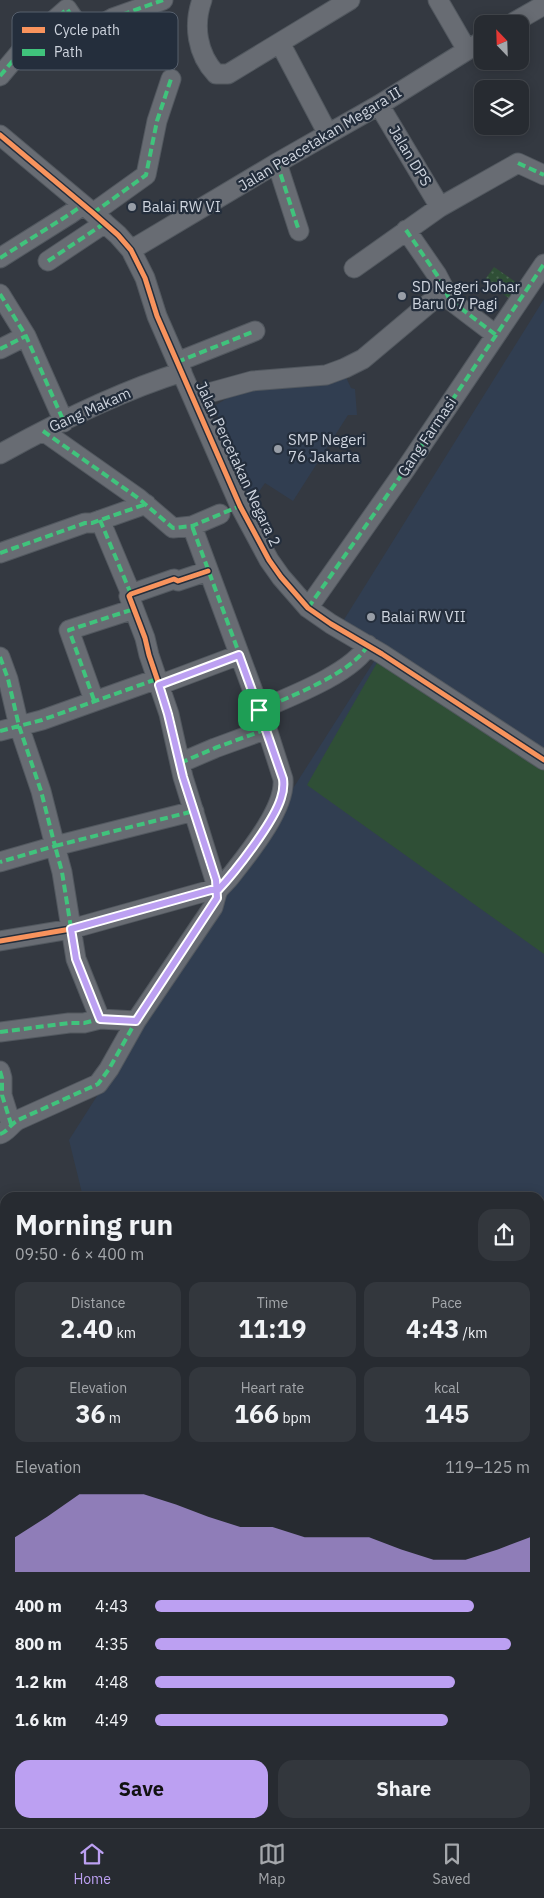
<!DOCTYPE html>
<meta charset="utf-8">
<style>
:root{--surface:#272b31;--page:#33373d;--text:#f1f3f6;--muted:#a4a7ab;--line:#43474d;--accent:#bca0f2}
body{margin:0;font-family:"IBM Plex Sans",sans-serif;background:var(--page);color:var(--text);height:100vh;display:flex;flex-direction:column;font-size:19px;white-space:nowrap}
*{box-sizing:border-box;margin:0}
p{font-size:16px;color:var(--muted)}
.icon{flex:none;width:28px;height:28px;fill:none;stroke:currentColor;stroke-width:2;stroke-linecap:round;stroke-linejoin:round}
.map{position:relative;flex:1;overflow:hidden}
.details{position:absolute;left:0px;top:1192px;width:545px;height:636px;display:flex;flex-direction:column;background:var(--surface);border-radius:15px 15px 0 0;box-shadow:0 2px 12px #0003,0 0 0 1px var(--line)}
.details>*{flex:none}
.needle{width:32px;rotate:337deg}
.fabs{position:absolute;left:474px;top:15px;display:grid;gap:10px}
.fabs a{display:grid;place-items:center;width:55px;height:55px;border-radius:10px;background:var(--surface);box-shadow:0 2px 12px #0003,0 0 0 1px var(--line);font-size:25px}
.pin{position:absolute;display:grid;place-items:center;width:42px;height:42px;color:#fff;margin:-21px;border-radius:10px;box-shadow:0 2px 8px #0006}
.round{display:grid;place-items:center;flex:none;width:52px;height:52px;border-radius:15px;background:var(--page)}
.headline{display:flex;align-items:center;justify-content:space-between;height:85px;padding:0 15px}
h1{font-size:28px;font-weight:700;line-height:38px}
.stats{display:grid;grid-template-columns:repeat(3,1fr);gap:8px;height:85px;padding:5px 15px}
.stats div{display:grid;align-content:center;border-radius:12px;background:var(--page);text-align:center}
.stats b{font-size:25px;font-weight:700}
.stats small{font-size:14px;font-weight:400}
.stats p{font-size:14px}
.chart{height:140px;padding:10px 15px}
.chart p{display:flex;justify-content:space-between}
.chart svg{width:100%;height:90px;margin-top:5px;fill:var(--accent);opacity:.7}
.cta{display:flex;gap:10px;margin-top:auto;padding:10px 15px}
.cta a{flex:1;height:58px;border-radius:15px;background:var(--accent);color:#111;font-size:20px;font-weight:700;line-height:58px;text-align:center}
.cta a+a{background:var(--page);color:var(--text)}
ul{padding:0 15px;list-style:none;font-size:16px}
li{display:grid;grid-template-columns:80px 60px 1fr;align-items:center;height:38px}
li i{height:12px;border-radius:6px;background:var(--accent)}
.menu{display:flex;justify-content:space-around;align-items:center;height:70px;border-top:1px solid var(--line);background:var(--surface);font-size:14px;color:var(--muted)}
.menu a{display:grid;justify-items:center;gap:2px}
.menu .current{color:var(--accent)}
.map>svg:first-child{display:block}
.built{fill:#313e51}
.grass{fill:url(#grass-dots)}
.green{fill:#2f4f36}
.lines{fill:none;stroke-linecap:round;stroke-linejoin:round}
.minor-casing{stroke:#52585f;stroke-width:21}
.major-casing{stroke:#52585f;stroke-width:26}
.minor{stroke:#686c73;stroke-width:19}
.major{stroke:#6f6c71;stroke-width:24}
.rail{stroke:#6c7077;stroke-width:4;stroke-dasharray:8 4;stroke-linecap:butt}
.quiet{stroke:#40c37c;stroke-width:4;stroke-dasharray:8 4;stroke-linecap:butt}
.cycleway-casing{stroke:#242e3c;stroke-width:8}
.cycleway{stroke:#f8935d;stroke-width:5}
.route-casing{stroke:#fff;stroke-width:10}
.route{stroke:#bca0f2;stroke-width:6}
.poi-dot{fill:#989ea7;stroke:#242e3c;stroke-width:2}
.labels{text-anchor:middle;stroke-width:4.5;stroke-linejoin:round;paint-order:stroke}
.street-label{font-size:15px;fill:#ced4de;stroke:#242e3c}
.poi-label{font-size:15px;fill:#ced4de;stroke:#242e3c;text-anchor:start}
.key{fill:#242e3c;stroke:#57606d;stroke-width:1}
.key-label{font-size:14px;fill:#ced4de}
</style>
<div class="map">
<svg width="544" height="1828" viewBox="0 0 544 1828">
<defs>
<pattern id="grass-dots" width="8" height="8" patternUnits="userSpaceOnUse" patternTransform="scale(1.25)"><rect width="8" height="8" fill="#2f4f36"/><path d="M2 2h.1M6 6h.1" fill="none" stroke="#4c6753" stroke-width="1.8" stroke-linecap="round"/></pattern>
</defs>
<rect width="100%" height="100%" fill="#343941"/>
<path class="built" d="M544,299V1418L540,1421V1198L83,1197L69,1140L378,655L340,626Z
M343,371L351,388L355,389L357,415H348L293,501L265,483L251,503L214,406L255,382Z"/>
<path class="grass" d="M494,267L520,285L510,299L484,281Z"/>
<path class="green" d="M382,654L544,760V954L307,785Z"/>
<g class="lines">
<defs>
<path id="minor" d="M202,0C193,25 197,54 216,74H228L350,0
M438,0L467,50
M511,24L544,5
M280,43L328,134
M0,76L26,45L67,9L84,34L113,18L163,0
M379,105L440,207
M0,135L93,213L118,235L131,250L145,278L157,316L240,506L269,560L281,577L308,608L331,624L382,654L544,760
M277,163L299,231
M93,213L146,175L157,121L171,79
M406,230L437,275L450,300L496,335
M131,250L277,163L379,105L482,41
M0,258L70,214L83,205
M48,261L105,223
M354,268L440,207L518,163L544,175
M0,294L26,336L64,422
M0,349L26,336
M177,362L255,331
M194,397L252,381L326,375L345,368L363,359L445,290
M43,431L138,498L173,528L192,526L220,514
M0,454C56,423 121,391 182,372
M100,520L131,594
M0,553L85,523H92L146,504
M308,608L405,470L544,264
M0,657L8,679L19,726L41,791L55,846L0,862
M159,685L239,655
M94,700L69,630L134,609
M259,710C289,697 353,673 368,645
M0,731L42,720L157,679
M180,763L215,748L267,729L192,526
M0,941L71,929L211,890H218L183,777L169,714L149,655L145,638L129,596L131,594L174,579L178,581L208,571
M100,1019L76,959L62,872L55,846L194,811
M0,1032L69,1023H84L100,1019L136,1021
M0,1071L2,1078V1095L11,1124
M0,1134C7,1132 11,1124 18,1120L98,1084L109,1069L136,1021L213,907C215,901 216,893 219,889C222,885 227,881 230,877C248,854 286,808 283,779L267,729
M0,1396L5,1399
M0,1469L5,1472
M540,1473L544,1480
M540,1495L544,1494
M0,1652L5,1650
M540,1694L544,1697
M540,1770L544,1773"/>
<path id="major" d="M540,1292L544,1286
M179,1828L182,1824"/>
</defs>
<use href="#minor" class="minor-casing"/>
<use href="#major" class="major-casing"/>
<use href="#minor" class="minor"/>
<use href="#major" class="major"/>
<path class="rail" d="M0,1419L5,1422
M0,1431L5,1434
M540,1729L544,1731
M540,1741L544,1744"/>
<path class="quiet" d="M0,76L26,45L67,9L84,34L113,18L163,0
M277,163L299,231
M518,163L544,175
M93,213L146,175L157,121L171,79
M406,230L437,275L450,300L496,335
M0,258L70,214L83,205
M48,261L105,223
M0,294L26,336L64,422
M0,349L26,336
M177,362L255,331
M43,431L138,498L173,528L192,526L240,506
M100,520L131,594
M0,553L85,523H92L146,504
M308,608L405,470L544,264
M0,657L8,679L19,726L41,791L55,846L0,862
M159,685L239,655
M94,700L69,630L134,609
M259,710C289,697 353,673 368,645
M0,731L42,720L157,679
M180,763L215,748L267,729L192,526
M100,1019L76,959L62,872L55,846L194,811
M0,1032L69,1023H84L100,1019L136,1021
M0,1071L2,1078V1095L11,1124
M0,1134C7,1132 11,1124 18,1120L98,1084L109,1069L136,1021L213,907C215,901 216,893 219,889C222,885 227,881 230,877C248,854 286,808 283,779L267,729
M540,1473L544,1480
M540,1495L544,1494"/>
<defs>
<path id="cycleway" d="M0,135L93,213L118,235L131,250L145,278L157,316L240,506L269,560L281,577L308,608L331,624L382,654L544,760
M0,941L71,929L211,890H218L183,777L169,714L149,655L145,638L129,596L131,594L174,579L178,581L208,571"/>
</defs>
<use href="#cycleway" class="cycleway-casing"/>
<use href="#cycleway" class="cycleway"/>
</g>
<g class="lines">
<defs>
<path id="route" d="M259,710L283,779C284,786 283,792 281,798C274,822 235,872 218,890H211L71,929L76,959L100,1019L136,1021L217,898L216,880L183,777L168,714L159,685L239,655L259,710"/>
</defs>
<use href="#route" class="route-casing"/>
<use href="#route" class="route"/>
</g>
<g class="poi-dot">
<circle cx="132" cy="207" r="5"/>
<circle cx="402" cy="296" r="5"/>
<circle cx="278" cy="449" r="5"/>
<circle cx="371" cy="617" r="5"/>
</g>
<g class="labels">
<g class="street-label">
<text transform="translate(320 139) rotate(-31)" y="5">Jalan Peacetakan Megara II</text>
<text transform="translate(410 156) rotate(59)" y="5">Jalan DPS</text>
<text transform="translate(90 410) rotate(-24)" y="5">Gang Makam</text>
<text transform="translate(427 437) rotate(-56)" y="5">Gang Farmasi</text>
<text transform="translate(238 464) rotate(65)" y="5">Jalan Percetakan Negara 2</text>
</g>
<g class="poi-label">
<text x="142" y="212">Balai RW VI</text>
<text x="412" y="292">SD Negeri Johar<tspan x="412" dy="17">Baru 07 Pagi</tspan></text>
<text x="288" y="445">SMP Negeri<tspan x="288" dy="17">76 Jakarta</tspan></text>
<text x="381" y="622">Balai RW VII</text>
</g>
</g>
<rect x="12" y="12" width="166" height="58" rx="8" class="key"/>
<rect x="22" y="27" width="23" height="6" fill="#f8935d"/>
<rect x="22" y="49" width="23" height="7" fill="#40c37c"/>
<g class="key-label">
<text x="54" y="35">Cycle path</text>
<text x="54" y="57">Path</text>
</g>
</svg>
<div class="fabs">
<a><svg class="needle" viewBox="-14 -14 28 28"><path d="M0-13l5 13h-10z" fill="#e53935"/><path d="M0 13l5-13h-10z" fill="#a4a7ab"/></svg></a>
<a><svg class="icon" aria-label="layers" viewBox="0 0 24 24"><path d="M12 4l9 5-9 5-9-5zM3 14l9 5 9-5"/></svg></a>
</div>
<div class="pin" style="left:259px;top:710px;background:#1e9e55"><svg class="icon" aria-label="arrive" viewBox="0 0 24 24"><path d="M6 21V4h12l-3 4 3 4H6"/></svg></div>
<section class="details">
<div class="headline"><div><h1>Morning run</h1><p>09:50 · 6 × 400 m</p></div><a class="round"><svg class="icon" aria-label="share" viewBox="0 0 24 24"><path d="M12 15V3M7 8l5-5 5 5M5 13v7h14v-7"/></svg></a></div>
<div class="stats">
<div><p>Distance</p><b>2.40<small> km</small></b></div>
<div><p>Time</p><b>11:19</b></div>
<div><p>Pace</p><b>4:43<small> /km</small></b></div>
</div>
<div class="stats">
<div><p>Elevation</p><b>36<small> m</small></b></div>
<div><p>Heart rate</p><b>166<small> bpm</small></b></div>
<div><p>kcal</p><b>145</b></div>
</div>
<div class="chart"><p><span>Elevation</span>119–125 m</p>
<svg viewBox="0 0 160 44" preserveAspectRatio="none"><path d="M0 44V27L10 17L20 6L30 6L40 6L50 11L60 17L70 22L80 22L90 27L100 27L110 27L120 33L130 38L140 38L150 33L160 27V44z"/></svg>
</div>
<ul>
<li><b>400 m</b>4:43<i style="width:85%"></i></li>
<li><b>800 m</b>4:35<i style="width:95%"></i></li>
<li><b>1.2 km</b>4:48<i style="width:80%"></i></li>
<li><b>1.6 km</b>4:49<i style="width:78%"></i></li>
</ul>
<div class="cta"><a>Save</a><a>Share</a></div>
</section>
</div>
<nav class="menu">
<a class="current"><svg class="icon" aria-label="home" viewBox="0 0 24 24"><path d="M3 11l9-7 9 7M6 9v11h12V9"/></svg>Home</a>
<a><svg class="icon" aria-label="map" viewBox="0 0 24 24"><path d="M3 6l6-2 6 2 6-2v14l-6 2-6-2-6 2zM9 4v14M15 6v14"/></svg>Map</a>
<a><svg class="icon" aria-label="saved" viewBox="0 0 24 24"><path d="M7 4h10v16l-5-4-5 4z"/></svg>Saved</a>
</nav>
